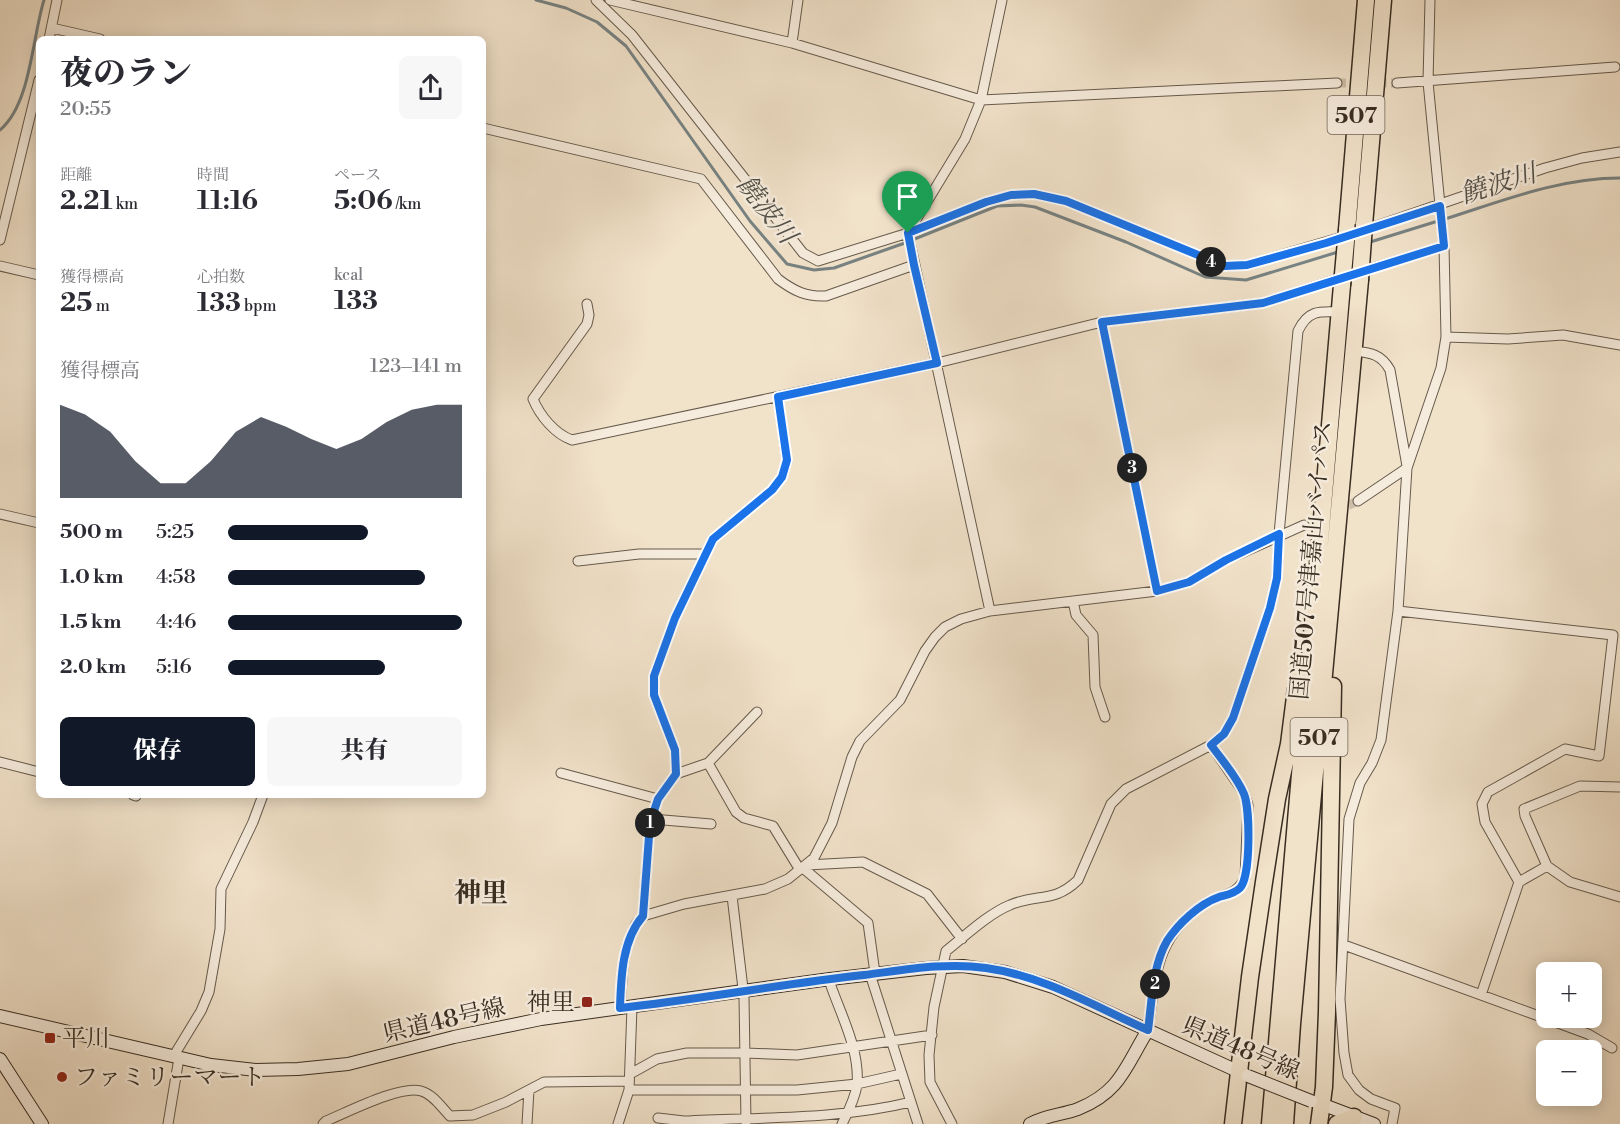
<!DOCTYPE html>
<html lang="ja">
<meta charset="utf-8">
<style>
:root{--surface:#fff;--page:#f7f7f7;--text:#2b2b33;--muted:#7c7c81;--accent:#111827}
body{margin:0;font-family:"Libre Bodoni","Noto Serif JP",serif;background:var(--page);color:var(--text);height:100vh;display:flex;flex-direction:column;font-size:22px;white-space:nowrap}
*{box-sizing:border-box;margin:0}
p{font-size:20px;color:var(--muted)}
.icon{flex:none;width:33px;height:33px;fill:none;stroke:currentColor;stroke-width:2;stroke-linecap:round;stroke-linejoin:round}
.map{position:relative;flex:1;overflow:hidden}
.drawer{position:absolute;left:36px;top:36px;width:450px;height:762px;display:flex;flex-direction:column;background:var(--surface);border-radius:9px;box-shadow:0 3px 15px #0003}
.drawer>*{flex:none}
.tools{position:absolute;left:1536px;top:962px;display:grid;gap:12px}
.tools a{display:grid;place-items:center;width:66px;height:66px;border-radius:9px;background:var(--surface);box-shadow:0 3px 15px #0003;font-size:30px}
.pin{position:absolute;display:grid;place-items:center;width:51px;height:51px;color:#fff;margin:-62px -26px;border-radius:50% 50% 50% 0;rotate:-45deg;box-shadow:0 0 6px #0007}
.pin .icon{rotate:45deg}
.km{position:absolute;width:30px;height:30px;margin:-15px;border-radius:50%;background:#222;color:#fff;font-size:16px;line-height:30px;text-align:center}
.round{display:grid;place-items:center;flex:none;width:63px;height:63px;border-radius:9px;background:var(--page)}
.overview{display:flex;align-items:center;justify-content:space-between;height:102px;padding:0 24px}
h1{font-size:33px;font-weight:800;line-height:45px}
.figures{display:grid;grid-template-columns:repeat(3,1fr);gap:9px;height:102px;padding:6px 24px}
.figures div{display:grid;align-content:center}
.figures b{font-size:26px;font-weight:800}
.figures small{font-size:16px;font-weight:400}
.figures p{font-size:16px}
.chart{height:168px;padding:12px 24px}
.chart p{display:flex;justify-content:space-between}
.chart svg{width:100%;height:108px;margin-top:6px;fill:var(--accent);opacity:.7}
.primary-button{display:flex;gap:12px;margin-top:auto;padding:12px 24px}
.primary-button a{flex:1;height:69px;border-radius:9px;background:var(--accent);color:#fff;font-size:24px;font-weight:800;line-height:69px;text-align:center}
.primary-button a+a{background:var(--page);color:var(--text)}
ul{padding:0 24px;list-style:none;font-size:20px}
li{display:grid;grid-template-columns:96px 72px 1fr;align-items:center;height:45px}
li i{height:15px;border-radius:8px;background:var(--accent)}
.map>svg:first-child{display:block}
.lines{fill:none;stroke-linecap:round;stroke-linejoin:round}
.stream{stroke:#778282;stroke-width:3}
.street-tunnel{stroke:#ccbea8;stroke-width:9;stroke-dasharray:9 4.5;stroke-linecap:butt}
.street-casing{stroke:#665a4b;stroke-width:11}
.secondary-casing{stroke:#382d21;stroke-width:14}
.highway-casing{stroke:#382d21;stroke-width:19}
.street{stroke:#f6ecdd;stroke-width:9}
.secondary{stroke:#f6ecdd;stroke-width:12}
.highway{stroke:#f1e2ca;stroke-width:16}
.secondary-bridge-casing{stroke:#382d21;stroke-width:14;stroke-linecap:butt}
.highway-bridge-casing{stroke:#382d21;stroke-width:19;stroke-linecap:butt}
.secondary-bridge{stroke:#f6ecdd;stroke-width:12}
.highway-bridge{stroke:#f1e2ca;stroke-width:16}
.route-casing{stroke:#fff;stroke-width:12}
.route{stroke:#1a73e8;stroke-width:8}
.poi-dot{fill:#8f2418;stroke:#f6ecdd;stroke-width:2}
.labels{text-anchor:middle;stroke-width:5;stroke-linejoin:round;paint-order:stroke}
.shield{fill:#f6ecdd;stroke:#716659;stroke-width:1.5}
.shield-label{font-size:22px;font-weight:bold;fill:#382d21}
.street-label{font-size:24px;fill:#382d21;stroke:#f6ecdd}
.poi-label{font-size:24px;fill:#382d21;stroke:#f6ecdd;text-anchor:start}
.water-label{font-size:26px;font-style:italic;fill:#525049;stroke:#f6ecdd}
.quarter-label{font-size:27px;font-weight:bold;fill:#382d21;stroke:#f6ecdd}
</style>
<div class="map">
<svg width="1620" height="1124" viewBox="0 0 1620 1124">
<rect width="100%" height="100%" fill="#f1e2ca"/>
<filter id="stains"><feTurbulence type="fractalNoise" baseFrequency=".00333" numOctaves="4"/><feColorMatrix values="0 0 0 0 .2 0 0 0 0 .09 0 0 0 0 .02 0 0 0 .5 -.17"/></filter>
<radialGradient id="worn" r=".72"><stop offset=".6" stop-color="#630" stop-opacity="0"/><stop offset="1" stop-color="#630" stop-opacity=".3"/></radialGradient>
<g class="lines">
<path class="stream" d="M536,0L566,8L597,22L626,46L750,221L787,264L814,270L834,268L902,244L997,206L1021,205L1035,207L1126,242L1205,277L1246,280L1338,252
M0,130C31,104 32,38 44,0
M1445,219C1502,201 1559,178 1620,178
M1367,243L1438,221"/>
<path class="street-tunnel" d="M1337,83H1397
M1336,511L1358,501"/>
<defs>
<path id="street" d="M596,0L632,35L803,253L818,261L908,233L986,202L1011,195L1034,194L1066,201L1225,266L1247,265L1349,235
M610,0L792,43L981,100L1337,83
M52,28L100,39
M49,39L57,0
M792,43L798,0
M1397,83L1615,67
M483,128L701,179L778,279C794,291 806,297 826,296L914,265
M1362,231L1545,168L1582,158L1620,152
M0,240L39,80
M0,266L39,275
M1357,273L1444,246
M587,304L589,315L587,324L533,399C540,416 555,434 572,440L937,363L1102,322L1263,303L1344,277
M1102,322L1157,591
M1446,337L1508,339L1563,335L1620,345
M1354,351C1371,353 1381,354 1390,370L1407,466
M1358,501L1407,468
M0,514L39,523
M578,561L639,554H705
M1073,601L1076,615L1093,635L1095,687L1105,717
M990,611L908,233L965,139L981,100L1002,0
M1398,611L1613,635L1599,756L1565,749L1488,792L1482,804L1485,822L1519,882L1481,995
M0,762L39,772
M708,763L736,812L744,818L773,826L800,870
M561,773L658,799
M676,774L708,763L757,712
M1620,787L1580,786L1524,809L1525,816L1547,866L1570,882L1620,897
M133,795L136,796
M652,819L711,824
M807,865L863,862L927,894L962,939
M803,868L868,923L875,973
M1519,882L1547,866
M732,896L744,997L746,1122
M643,916L650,823L658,799L676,774L675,750L654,695V676L675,618L713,539L772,490L782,477L787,461L778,397
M1344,945L1588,1034L1612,1048
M870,974L918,1124
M830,979L831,986C842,1017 860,1051 857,1085C855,1099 848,1112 842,1124
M620,1008L623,966L627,946L636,924L643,916L684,904L765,889L788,879L814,858L832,823L852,757L860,741L900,700L925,651L935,637L945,627L961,619L990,611L1157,591L1189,582L1226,560L1304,525
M1148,1030C1156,977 1154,938 1204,904C1221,893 1235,898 1245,878L1248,805L1244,793L1211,745
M173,1057L201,1011L209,992L220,929L221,889L253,822L263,795
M630,1074L657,1059L687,1053H746L797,1055L932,1035
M629,1090H797L857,1084L901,1074
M658,1118L684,1121C760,1117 837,1120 911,1102
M168,1124L179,1058
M323,1124L326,1121C348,1112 400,1085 421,1091C433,1094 442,1108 450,1116L473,1115L506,1102L544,1082L629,1081
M527,1124L529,1090
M618,1124L629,1090L632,1007
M952,1124L930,1082L929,1055L934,1007L946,951C965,936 988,914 1010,905C1037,893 1053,904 1078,880L1111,804L1126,789L1211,745L1224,734L1233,718L1270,608L1277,578L1279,534L1298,331C1308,310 1319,311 1340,312
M1392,1124L1395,1108L1371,1099L1359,1090L1348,1075L1344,1053L1340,999L1349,819L1360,783L1372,763L1381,740L1398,611L1407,468L1441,368L1446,337L1444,246L1428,82L1430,0"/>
<path id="secondary" d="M0,1016L211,1065L256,1070L298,1069L348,1064L454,1037L541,1019L830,979L926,968L963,966L1005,972L1053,987L1244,1074
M0,1059L42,1124
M1316,1102L1374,1124
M1030,1124C1045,1115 1062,1115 1078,1109C1121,1092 1126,1065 1148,1030"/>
<path id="highway" d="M1364,225L1383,0
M1347,230L1366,0
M1233,1124L1250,977L1264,882L1277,799L1289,744L1296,689
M1270,1124L1342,285
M1285,1124L1292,1024L1360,280
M1319,1124L1324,1087L1327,1012L1333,686
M1337,1124L1354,1117"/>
</defs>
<use href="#street" class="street-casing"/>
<use href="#secondary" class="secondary-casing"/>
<use href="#highway" class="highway-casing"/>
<use href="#street" class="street"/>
<use href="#secondary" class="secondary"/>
<use href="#highway" class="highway"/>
<defs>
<path id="secondary-bridge" d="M1248,1076L1311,1101"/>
<path id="highway-bridge" d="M1360,280L1364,225
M1342,285L1347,230"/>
</defs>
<use href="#secondary-bridge" class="secondary-bridge-casing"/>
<use href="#highway-bridge" class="highway-bridge-casing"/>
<use href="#secondary-bridge" class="secondary-bridge"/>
<use href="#highway-bridge" class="highway-bridge"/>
</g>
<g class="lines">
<defs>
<path id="route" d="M1034,194L1066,201L1225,266L1247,265L1326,243L1440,206L1444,246L1263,303L1102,322L1157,591L1189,582L1226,560L1279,534L1277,578L1270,608L1233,718L1224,734L1211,745C1222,760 1237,777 1244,794C1250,809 1251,877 1240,888C1234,894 1226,895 1219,897C1199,904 1178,924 1167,941C1152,967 1152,1002 1148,1030C1096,1007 1044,976 986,968C946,962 904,970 864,975C782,984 701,999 620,1008C621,977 622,940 643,916L650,823L658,799L676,774L675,750L654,695V676L675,618L713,539L772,490L782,477L787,460L778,397L937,363L914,265L908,233L986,202L1011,195Z"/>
</defs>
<use href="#route" class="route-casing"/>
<use href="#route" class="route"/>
</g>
<g class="poi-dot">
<rect x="581" y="996" width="12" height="12" rx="3"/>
<rect x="44" y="1032" width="12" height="12" rx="3"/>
<circle cx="62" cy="1077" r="6"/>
</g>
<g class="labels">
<g class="shield">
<rect x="1327.5" y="96" width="57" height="38" rx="4.5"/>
<rect x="1290.5" y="718" width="57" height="38" rx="4.5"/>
</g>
<g class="shield-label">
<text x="1356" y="123">507</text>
<text x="1319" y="745">507</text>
</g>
<g class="street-label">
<text transform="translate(1311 560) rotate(-85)" y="8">国道507号津嘉山バイパス</text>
<text transform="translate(444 1020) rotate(-13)" y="8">県道48号線</text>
<text transform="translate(1241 1048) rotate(23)" y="8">県道48号線</text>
</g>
<g class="poi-label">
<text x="575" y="1010" text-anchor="end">神里</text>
<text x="62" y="1046">平川</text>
<text x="74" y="1085">ファミリーマート</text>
</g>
<g class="water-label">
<text transform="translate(1498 183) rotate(-17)" y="9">饒波川</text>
<text transform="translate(767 209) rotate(52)" y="9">饒波川</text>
</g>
<g class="quarter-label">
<text x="481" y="902">神里</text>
</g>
</g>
<rect width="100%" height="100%" filter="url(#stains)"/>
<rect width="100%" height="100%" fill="url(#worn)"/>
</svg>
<div class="tools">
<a>+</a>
<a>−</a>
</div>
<div class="pin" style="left:908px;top:233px;background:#1e9e55"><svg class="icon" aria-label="arrive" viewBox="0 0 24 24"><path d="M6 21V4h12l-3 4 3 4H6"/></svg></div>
<b class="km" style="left:650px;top:823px">1</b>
<b class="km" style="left:1155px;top:984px">2</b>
<b class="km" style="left:1132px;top:468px">3</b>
<b class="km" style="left:1211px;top:262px">4</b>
<section class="drawer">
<div class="overview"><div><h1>夜のラン</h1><p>20:55</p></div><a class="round"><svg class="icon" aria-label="share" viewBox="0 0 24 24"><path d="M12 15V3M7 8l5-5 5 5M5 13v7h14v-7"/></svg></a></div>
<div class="figures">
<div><p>距離</p><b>2.21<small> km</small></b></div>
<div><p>時間</p><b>11:16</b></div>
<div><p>ペース</p><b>5:06<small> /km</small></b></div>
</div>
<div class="figures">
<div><p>獲得標高</p><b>25<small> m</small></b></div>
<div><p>心拍数</p><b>133<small> bpm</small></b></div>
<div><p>kcal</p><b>133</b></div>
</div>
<div class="chart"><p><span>獲得標高</span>123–141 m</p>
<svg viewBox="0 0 160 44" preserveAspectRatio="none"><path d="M0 44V6L10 10L20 17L30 29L40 38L50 38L60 29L70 17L80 11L90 15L100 20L110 24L120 20L130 13L140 8L150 6L160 6V44z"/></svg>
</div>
<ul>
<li><b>500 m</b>5:25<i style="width:60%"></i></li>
<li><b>1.0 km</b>4:58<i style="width:84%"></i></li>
<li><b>1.5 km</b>4:46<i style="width:100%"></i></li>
<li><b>2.0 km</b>5:16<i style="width:67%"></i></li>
</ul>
<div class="primary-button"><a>保存</a><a>共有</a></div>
</section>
</div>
